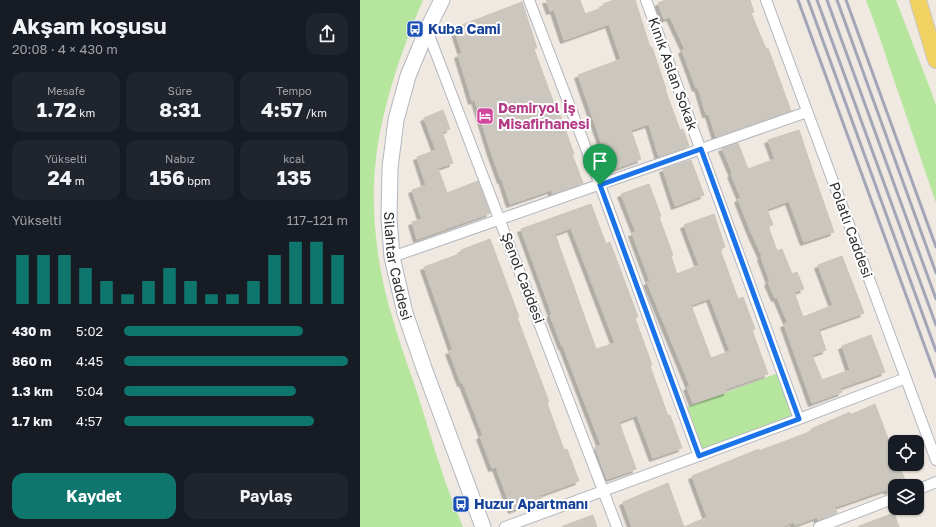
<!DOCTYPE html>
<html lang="tr">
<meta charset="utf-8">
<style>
:root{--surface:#171b24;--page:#20242c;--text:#f1f3f6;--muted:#9ea1a6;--accent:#0f766e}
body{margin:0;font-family:"Golos Text",sans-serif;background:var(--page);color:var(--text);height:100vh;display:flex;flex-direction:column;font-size:15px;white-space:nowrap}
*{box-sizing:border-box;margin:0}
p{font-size:13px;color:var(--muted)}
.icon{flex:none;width:22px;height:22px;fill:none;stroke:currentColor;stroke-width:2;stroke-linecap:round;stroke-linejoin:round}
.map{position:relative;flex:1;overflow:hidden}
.side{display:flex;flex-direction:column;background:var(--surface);width:360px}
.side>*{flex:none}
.fabs{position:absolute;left:528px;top:435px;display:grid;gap:8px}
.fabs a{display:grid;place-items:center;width:36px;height:36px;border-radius:8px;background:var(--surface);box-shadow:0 1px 3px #0004;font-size:20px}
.pin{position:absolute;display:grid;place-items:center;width:34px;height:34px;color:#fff;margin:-41px -17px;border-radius:50% 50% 50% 0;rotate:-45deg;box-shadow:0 0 4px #0007}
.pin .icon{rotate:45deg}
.round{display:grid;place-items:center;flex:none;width:42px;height:42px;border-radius:12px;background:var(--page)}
.head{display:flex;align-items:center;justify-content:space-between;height:68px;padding:0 12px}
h1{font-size:22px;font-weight:700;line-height:30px}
.stats{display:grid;grid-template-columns:repeat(3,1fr);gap:6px;height:68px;padding:4px 12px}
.stats div{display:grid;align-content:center;border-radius:10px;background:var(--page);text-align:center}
.stats b{font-size:20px;font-weight:700}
.stats small{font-size:11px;font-weight:400}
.stats p{font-size:11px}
.chart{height:112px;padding:8px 12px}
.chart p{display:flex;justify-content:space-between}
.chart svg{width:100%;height:72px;margin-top:4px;stroke:var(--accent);stroke-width:6}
.primary-button{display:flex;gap:8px;margin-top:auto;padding:8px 12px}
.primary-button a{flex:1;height:46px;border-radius:12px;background:var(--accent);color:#fff;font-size:16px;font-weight:700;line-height:46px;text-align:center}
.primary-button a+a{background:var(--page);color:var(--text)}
ul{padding:0 12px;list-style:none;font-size:13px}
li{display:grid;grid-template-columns:64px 48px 1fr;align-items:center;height:30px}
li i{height:10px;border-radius:5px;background:var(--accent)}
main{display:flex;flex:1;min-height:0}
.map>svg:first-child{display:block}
.green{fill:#b6e59e}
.building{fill:#cbc7bf;stroke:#cbc5ba;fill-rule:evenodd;filter:url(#shadow)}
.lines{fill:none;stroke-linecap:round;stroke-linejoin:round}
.minor-casing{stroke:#b4b7c1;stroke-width:12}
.secondary-casing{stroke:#b4b7c1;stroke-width:17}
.primary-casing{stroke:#c9c9c9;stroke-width:18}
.minor{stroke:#fff;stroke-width:10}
.secondary{stroke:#fff;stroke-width:15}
.primary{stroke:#f2d163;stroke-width:16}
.rail{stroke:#a3a6b8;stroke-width:3}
.route-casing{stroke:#fff;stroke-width:8}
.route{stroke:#1a73e8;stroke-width:5}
.labels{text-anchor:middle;stroke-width:4;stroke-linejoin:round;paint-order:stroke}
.transit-label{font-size:14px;font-weight:bold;fill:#164399;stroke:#fff;text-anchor:start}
.street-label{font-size:14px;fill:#2e2e2e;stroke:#fff}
.hotel-label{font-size:14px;font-weight:bold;fill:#b23c85;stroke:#fff;text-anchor:start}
</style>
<main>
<section class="side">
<div class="head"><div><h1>Akşam koşusu</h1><p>20:08 · 4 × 430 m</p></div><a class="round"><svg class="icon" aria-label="share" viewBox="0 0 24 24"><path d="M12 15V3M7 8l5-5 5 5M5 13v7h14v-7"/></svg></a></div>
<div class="stats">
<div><p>Mesafe</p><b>1.72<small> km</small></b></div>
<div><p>Süre</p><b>8:31</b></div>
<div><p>Tempo</p><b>4:57<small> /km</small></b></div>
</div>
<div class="stats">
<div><p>Yükselti</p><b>24<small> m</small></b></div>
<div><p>Nabız</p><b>156<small> bpm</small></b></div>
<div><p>kcal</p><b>135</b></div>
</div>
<div class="chart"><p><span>Yükselti</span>117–121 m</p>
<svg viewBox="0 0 160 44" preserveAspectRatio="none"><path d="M5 44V14M15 44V14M25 44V14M35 44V22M45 44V30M55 44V38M65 44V30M75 44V22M85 44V30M95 44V38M105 44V38M115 44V30M125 44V14M135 44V6M145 44V6M155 44V14"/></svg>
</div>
<ul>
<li><b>430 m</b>5:02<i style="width:80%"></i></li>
<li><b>860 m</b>4:45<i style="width:100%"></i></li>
<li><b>1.3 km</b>5:04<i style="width:77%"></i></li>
<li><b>1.7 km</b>4:57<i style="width:85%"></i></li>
</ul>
<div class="primary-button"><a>Kaydet</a><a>Paylaş</a></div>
</section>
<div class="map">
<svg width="576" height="527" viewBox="0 0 576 527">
<defs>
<filter id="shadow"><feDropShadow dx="-3.5" dy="3.5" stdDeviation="0" flood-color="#0004"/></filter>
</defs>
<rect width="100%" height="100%" fill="#efe9e1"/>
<path class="green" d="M0,0H63C41,51 20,112 15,168C11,212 17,263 29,306C37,335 47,364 57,392C71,437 84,483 103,527H0Z
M506,0H536L571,91L576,105V203L516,27Z
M421,372L439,419L339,456L322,409Z"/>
<path class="building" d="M186,0H220L225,14L244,7L243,4L254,0H275L290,47H292L306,89H305L320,130L323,129L329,146L299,157L289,124L271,130L281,159L251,170L218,75L261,59L249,24L204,40L194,10L190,11Z
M306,0H390L394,12L391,13L406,49L408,48L431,111L356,137L349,114H346L338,87L336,88L322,50L325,49L310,17L304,19L298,3Z
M162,2L177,48L174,49L196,109H198L214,154H212L223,183L193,194L191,190L150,204L142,179L141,180L131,152L115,100L112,101L107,84L98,55L102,53L94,28Z
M83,110L90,129L82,132L93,163L78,168L87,193L118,181L130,213L57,239L52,222L62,219L52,190L66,185L57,157L76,150L64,118Z
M439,130L453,172L474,232L444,242L429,201L407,209L413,225L408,226L417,251L422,249L432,274L437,272L444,289L434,292L443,317L473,305L458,265L482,256L504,313L459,329L466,350L452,355L462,380L490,370L482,346L511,335L525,372L480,388L482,392L452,403L424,324L428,323L417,297L415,298L408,282L410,281L401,257L402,256L391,232L378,199L381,198L371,174H373L362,148L378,143L388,169L415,159L408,140Z
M331,160L344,195L315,206L303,169Z
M289,184L301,216L299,217L313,255L311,256L317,274L339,265L324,225L354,214L365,247L360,249L378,299L383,297L395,329L392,330L408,374L366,389L367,392L333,403L327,387L330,386L287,282L290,281L272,233L276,232L261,194ZM350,298L370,351L351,358L331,305Z
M231,204L246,244L250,242L266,285L278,317L275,318L292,365L290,366L308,416L310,415L322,448L293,458L277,415L259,422L276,469L247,479L235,447L241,445L203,346H202L190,315L192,314L161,229ZM211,228L255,343L236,349L195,234Z
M130,239L159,317H157L189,402L187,403L204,450L207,449L219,481L180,495L181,499L152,510L136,467L132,468L120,436L123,435L103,383H101L89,351L93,350L64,267L102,253L101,250Z
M515,404L532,449L535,448V464H539L546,483L535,486V488L527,491V489L475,507L477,513L458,520L457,517L435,525L433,522L421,527H272L263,502L308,483L324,527L347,517L332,476L399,449V451L452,431L451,429L490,412V415Z
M534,513L539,527H499V526Z
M233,515L237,527H203V526Z"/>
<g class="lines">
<defs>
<path id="minor" d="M169,0L240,185L339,456
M286,0L439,419
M406,0L576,460
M67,30L257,527
M32,257L447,112
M557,490L576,482
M145,527L439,419L546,378
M459,527L535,498"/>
<g id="secondary">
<path id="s1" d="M82,0L67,30L48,76L36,120L30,168L29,218L32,257L45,313L64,368L123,527"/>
</g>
<path id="primary" d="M558,0L576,60"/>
</defs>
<use href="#minor" class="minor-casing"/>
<use href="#secondary" class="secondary-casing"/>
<use href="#primary" class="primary-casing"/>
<use href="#minor" class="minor"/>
<use href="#secondary" class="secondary"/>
<use href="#primary" class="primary"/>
<path class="rail" d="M438,0L576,377
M448,0L576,351
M457,0L576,325
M467,0L576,299
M477,0L576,273
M486,0L576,247"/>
</g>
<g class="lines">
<defs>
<path id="route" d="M341,149L439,419L339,456L240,185Z"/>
</defs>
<use href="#route" class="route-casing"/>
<use href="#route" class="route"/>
</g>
<defs>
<symbol id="bus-square" viewBox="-11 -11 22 22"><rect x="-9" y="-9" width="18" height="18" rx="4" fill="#1a4fb4" stroke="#fff"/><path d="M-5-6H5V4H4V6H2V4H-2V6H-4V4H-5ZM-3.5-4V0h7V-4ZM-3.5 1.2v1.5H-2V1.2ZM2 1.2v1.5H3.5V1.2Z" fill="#fff"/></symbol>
<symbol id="hotel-square" viewBox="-11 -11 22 22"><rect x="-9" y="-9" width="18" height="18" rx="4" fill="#d1479c" stroke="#fff"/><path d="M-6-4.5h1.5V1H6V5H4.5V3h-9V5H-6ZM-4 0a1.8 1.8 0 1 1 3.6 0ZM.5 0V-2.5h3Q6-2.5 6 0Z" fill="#fff"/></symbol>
</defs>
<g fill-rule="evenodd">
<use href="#bus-square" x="45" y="19" width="20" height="20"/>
<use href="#hotel-square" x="115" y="106" width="20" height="20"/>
<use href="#bus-square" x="91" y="494" width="20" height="20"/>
</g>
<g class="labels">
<g class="transit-label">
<text x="68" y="34">Kuba Cami</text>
<text x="114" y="509">Huzur Apartmanı</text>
</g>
<g class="street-label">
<text transform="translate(313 74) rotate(70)" y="5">Kınık Aslan Sokak</text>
<text transform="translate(491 230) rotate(70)" y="5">Polatlı Caddesi</text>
<text dy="5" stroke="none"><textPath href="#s1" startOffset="276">Silahtar Caddesi</textPath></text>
<text transform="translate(163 278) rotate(69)" y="5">Şenol Caddesi</text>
</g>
<g class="hotel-label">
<text x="138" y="113">Demiryol İş<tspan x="138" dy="16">Misafirhanesi</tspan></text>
</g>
</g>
</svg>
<div class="fabs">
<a><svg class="icon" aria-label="locate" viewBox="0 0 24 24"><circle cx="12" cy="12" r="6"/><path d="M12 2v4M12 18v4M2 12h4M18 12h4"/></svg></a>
<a><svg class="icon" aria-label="layers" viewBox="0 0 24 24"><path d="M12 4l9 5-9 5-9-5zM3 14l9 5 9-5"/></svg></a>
</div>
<div class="pin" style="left:240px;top:185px;background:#1e9e55"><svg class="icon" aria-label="arrive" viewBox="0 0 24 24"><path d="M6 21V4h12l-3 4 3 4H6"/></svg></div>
</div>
</main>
